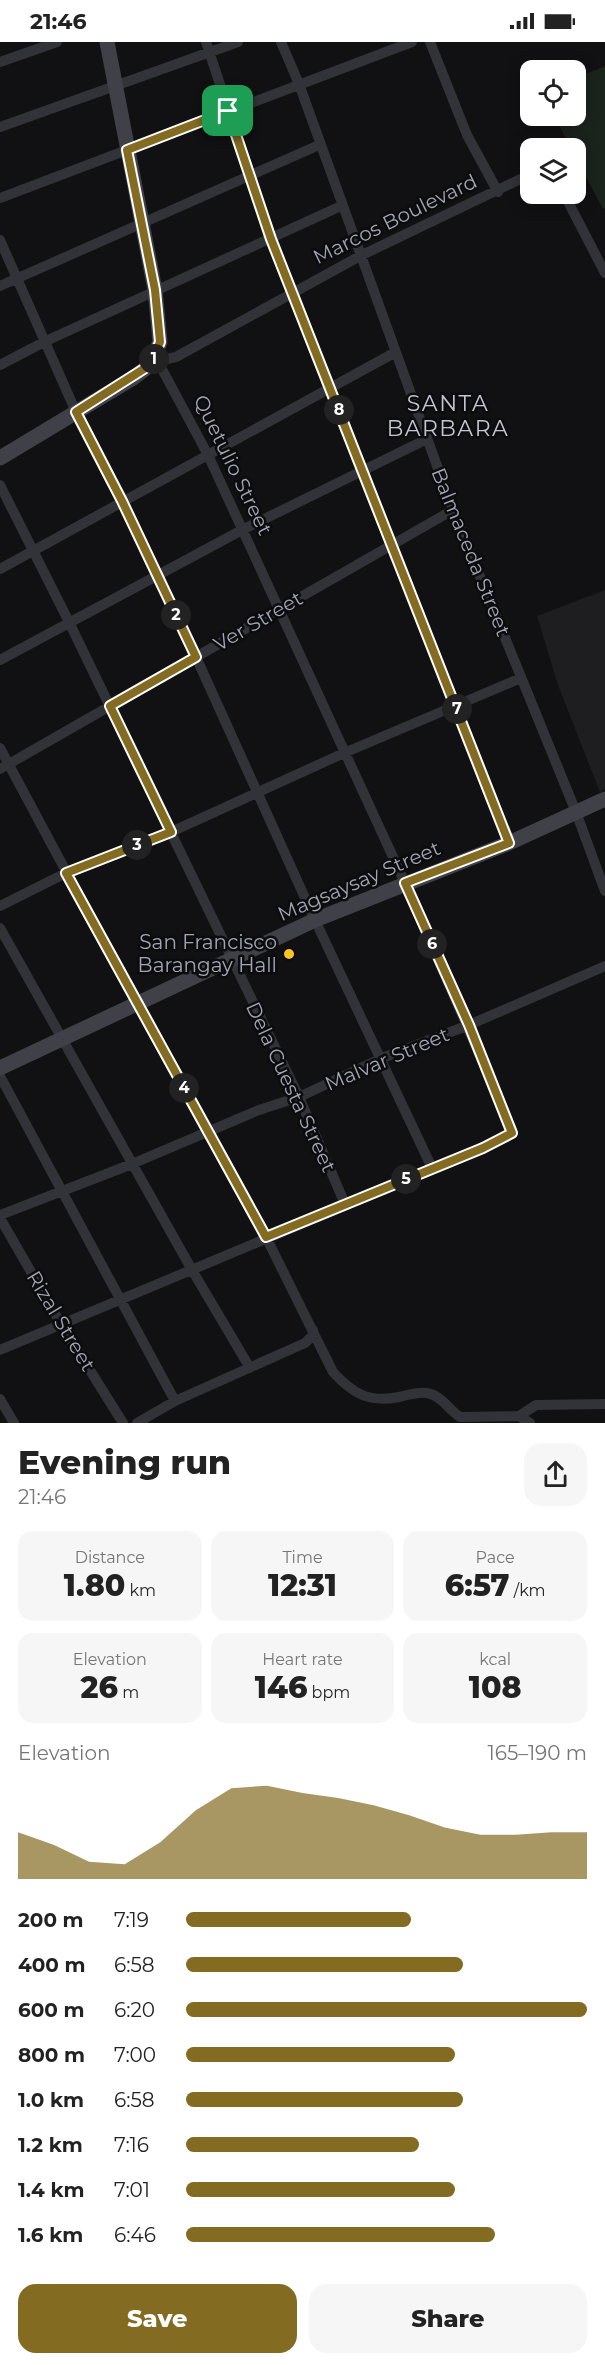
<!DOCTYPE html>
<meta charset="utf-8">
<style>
:root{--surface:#fff;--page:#f6f6f6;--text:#222;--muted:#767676;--accent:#846b22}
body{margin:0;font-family:Montserrat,sans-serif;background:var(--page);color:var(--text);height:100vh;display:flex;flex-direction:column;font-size:22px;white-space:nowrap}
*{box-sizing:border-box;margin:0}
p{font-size:20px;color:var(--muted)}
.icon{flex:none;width:33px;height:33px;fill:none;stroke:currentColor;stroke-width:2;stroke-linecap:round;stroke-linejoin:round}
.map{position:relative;height:1381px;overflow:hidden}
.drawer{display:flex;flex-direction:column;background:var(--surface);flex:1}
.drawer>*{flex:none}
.controls{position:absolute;left:520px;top:18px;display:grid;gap:12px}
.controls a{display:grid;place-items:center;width:66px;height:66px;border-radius:12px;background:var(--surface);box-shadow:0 3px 15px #0003;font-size:30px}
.pin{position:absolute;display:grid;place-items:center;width:51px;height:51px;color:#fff;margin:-26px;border-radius:12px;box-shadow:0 3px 9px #0006}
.km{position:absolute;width:30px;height:30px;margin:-15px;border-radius:50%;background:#222;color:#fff;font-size:16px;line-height:30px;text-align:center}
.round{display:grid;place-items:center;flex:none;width:63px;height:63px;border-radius:18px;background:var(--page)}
.headline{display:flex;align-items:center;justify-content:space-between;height:102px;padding:0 18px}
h1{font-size:33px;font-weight:800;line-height:45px}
.metrics{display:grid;grid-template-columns:repeat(3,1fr);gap:9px;height:102px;padding:6px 18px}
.metrics div{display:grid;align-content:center;border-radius:15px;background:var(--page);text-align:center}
.metrics b{font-size:30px;font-weight:800}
.metrics small{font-size:16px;font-weight:400}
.metrics p{font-size:16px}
.chart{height:168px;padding:12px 18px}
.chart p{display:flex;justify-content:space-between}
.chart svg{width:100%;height:108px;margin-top:6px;fill:var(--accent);opacity:.7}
.button{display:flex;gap:12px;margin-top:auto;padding:12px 18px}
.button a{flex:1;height:69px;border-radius:18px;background:var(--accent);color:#fff;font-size:24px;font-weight:800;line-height:69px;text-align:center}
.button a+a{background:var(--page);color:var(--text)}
ul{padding:0 18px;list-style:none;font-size:20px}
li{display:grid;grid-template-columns:96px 72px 1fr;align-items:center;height:45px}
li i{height:15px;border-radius:8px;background:var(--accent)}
.status{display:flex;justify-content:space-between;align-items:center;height:42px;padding:0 30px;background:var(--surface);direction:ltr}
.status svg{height:16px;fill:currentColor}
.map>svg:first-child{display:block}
.built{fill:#1e1d20}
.green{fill:#1b231d}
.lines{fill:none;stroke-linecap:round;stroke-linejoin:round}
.street{stroke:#323338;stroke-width:10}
.secondary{stroke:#404148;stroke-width:15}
.route-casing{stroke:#fff;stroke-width:12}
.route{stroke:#846b22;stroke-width:8}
.poi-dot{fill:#fbc521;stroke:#0c0c0e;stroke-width:2}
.labels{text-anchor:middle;stroke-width:5;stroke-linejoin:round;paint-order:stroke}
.street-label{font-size:20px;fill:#a2a6b4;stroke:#0c0c0e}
.poi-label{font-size:20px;fill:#a2a6b4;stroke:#0c0c0e;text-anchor:end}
.quarter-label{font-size:22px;letter-spacing:1.5px;fill:#c3c5d0;stroke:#0c0c0e}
</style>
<div class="status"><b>21:46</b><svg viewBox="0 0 49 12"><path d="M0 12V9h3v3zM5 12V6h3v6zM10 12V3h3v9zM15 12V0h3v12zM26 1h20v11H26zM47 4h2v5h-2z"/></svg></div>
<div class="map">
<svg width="605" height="1381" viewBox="0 0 605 1381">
<rect width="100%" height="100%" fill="#111113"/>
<path class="built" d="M605,548V747L600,750L558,643L537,574Z"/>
<path class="green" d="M605,24V166L603,167L576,116V106H571L554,74H576V36Z"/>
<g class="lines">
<path class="street" d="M206,0L271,197L509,801
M281,0L299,42L453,468L576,770L605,849
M430,0L467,93L498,150
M0,20L57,0
M0,85L238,0
M564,152L605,231
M0,156L412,0
M0,198L76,370L122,459L196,615L315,878L432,1126
M0,244L319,103
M155,314L167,317L176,315L360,214L531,132
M0,323L46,299L341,164
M0,443L69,580L299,1055L345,1162
M0,527L394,311
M0,618L242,488L427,397
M0,706L137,962L266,1195L333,1330C353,1352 369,1361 399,1355C407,1353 418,1350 427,1351C441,1353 449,1368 460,1375L519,1374L530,1381
M0,727L453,468
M0,864L66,831L171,790L344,711L521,636
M0,886L192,1228L250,1326
M0,1034L175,1359
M0,1173L132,1122L259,1068L299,1055L382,1016L469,983L605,924
M0,1176L61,1282L123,1381
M0,1308L483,1106L507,1095L512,1088L405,841L208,413L155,314
M0,1357L14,1381
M519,1374L536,1363L605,1362
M137,1381L175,1359L305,1301L313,1293V1288"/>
<path class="secondary" d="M0,416L133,336L150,323L160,300L159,289L155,248L107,0
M0,1026L315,878L509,801L605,757"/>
</g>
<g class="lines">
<defs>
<path id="route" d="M228,69L271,197L509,801L405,841L469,983L512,1091L483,1106L266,1195L66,831L171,790L110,664L196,615L122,459L76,370L150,323L160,300L155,248L127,108Z"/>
</defs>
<use href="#route" class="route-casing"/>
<use href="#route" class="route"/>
</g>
<circle class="poi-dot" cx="289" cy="912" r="6"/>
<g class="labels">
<g class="street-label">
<text transform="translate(395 177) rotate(-26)" y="7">Marcos Boulevard</text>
<text transform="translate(233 423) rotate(64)" y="7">Quetulio Street</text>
<text transform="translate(471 510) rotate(68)" y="7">Balmaceda Street</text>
<text transform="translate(258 579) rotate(-30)" y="7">Ver Street</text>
<text transform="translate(359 839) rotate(-23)" y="7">Magsaysay Street</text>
<text transform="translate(387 1017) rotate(-23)" y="7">Malvar Street</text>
<text transform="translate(291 1045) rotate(65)" y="7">Dela Cuesta Street</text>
<text transform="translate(61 1279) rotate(59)" y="7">Rizal Street</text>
</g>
<g class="poi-label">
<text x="277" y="907">San Francisco<tspan x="277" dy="23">Barangay Hall</tspan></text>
</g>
<g class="quarter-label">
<text x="448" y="369">SANTA<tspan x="448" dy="25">BARBARA</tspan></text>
</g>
</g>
</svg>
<div class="controls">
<a><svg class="icon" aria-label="locate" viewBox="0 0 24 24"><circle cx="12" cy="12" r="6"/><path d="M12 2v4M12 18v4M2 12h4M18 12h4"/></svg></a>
<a><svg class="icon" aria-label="layers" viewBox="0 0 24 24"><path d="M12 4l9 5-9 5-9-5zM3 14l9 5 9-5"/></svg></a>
</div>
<div class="pin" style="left:228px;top:69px;background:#1e9e55"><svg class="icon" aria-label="arrive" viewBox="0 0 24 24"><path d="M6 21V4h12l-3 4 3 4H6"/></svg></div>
<b class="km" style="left:154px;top:317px">1</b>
<b class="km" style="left:176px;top:573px">2</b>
<b class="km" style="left:137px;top:803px">3</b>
<b class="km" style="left:184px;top:1046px">4</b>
<b class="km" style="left:406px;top:1137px">5</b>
<b class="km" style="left:432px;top:902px">6</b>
<b class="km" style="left:457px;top:667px">7</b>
<b class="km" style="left:339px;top:368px">8</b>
</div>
<section class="drawer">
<div class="headline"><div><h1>Evening run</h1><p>21:46</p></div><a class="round"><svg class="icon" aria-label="share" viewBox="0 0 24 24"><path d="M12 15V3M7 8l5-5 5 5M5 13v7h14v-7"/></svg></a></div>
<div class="metrics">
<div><p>Distance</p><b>1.80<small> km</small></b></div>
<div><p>Time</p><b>12:31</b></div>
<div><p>Pace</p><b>6:57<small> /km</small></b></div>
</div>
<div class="metrics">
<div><p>Elevation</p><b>26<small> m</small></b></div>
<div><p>Heart rate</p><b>146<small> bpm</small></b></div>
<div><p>kcal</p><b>108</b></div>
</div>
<div class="chart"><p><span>Elevation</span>165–190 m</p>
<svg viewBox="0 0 160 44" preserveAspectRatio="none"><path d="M0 44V25L10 30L20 37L30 38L40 29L50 16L60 7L70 6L80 9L90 11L100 14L110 18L120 23L130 26L140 26L150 25L160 25V44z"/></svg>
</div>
<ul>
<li><b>200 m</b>7:19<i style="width:56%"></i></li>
<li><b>400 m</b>6:58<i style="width:69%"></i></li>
<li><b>600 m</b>6:20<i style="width:100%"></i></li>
<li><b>800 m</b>7:00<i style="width:67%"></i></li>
<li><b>1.0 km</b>6:58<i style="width:69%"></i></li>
<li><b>1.2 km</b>7:16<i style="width:58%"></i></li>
<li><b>1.4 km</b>7:01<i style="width:67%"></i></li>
<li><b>1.6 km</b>6:46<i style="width:77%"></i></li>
</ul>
<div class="button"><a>Save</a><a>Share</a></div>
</section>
